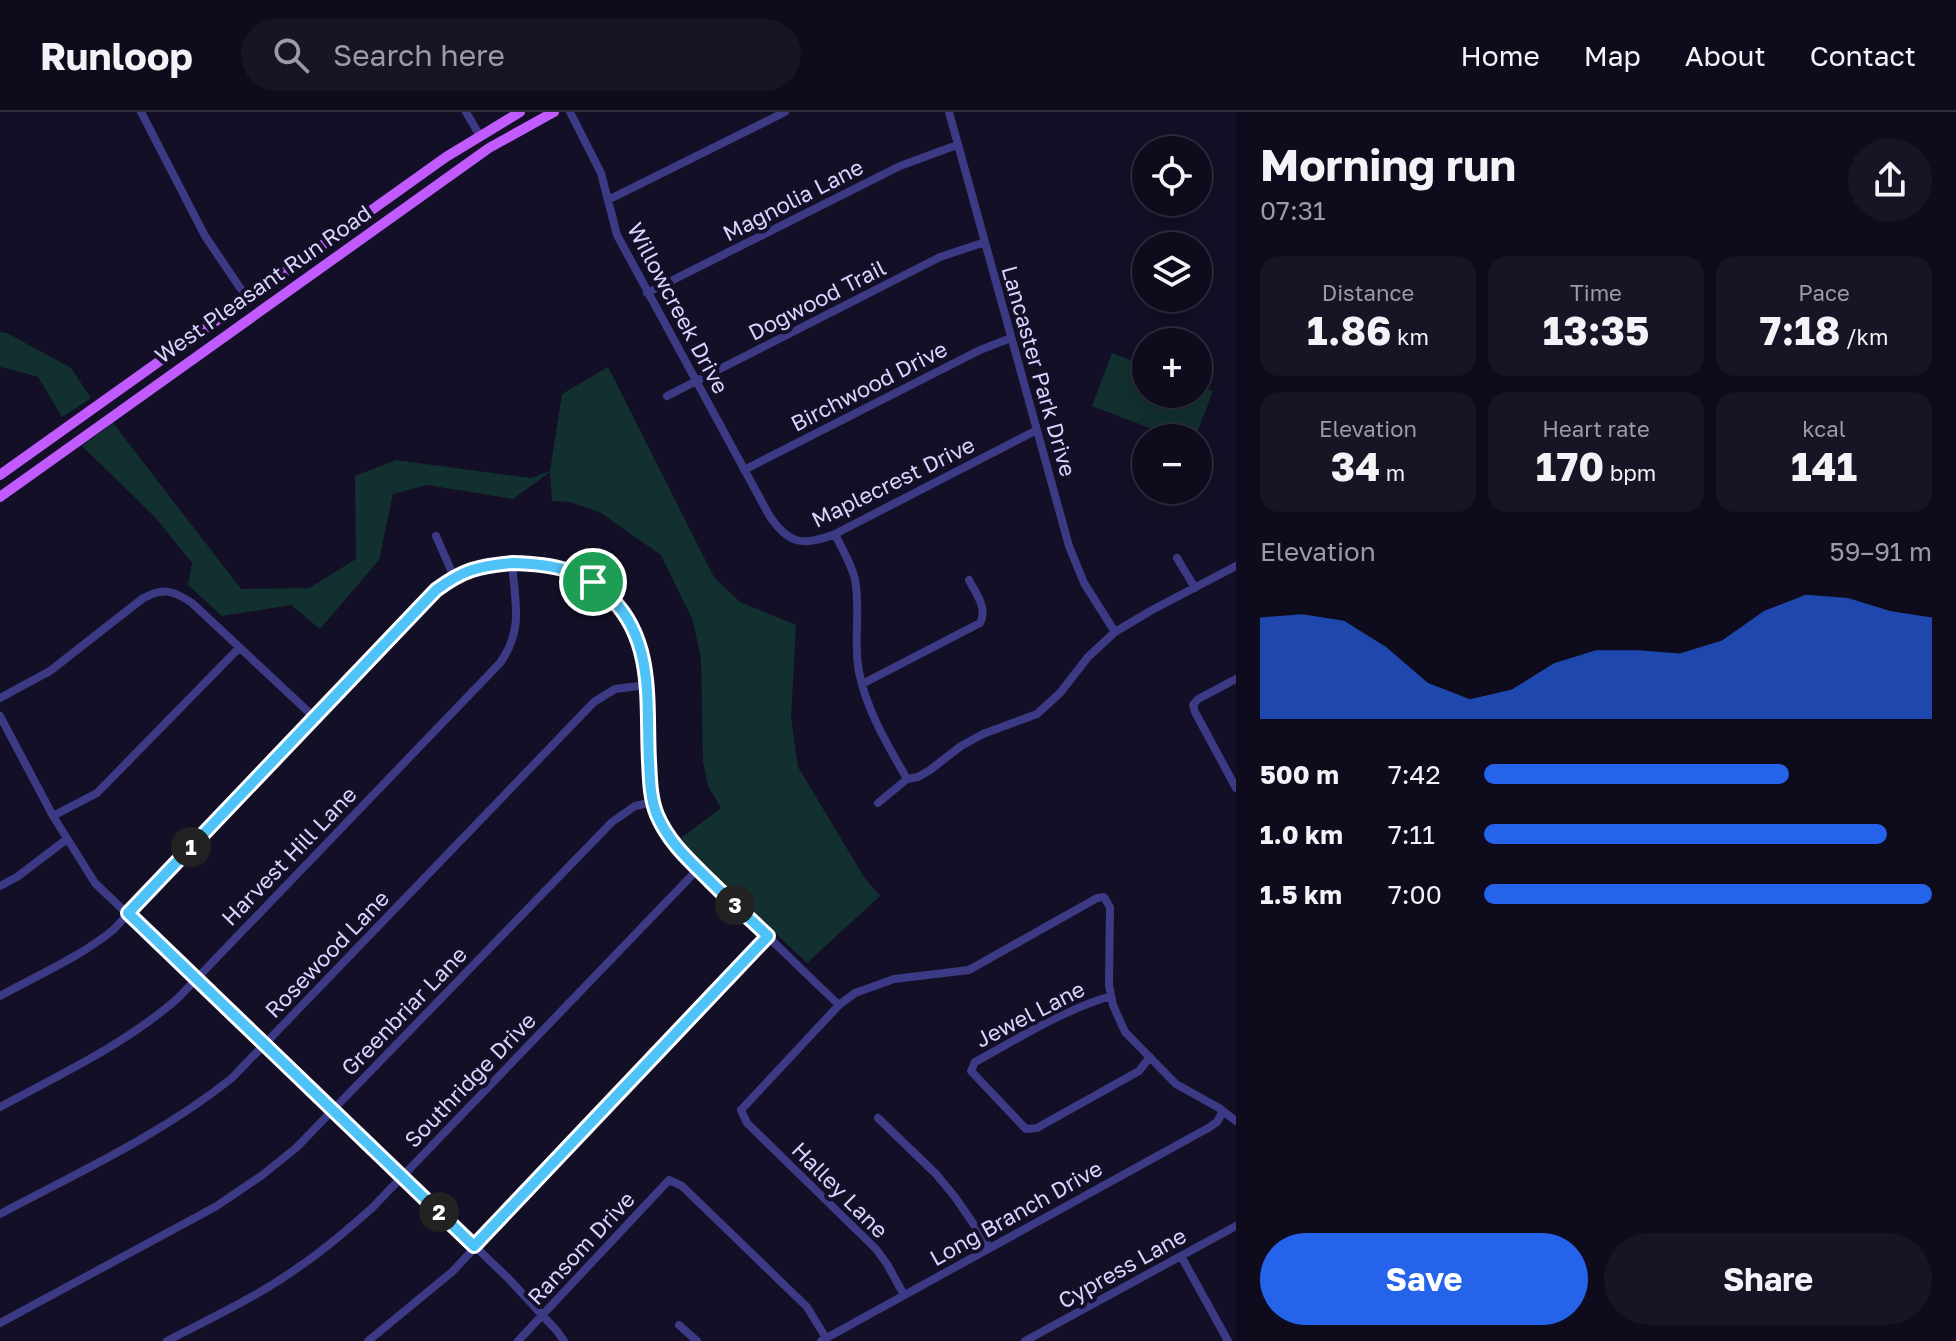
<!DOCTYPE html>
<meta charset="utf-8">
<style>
:root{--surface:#0e0b1c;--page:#171425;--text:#f1f3f6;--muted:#9b9ba3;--line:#2e2b3b;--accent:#2563eb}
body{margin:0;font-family:"Golos Text",sans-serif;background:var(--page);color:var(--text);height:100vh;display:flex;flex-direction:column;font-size:30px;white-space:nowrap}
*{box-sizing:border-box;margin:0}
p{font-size:26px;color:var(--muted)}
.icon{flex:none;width:44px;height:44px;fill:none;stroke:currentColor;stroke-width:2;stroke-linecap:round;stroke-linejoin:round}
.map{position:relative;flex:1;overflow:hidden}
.sheet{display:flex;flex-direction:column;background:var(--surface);width:720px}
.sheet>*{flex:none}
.controls{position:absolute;left:1132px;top:24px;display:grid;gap:16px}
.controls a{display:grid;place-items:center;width:80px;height:80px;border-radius:50%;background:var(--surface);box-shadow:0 4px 20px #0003,0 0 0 2px var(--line);font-size:40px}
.pin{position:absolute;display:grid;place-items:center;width:68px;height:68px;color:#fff;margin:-34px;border:4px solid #fff;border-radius:50%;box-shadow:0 2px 8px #0007}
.km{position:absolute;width:40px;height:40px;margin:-20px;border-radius:50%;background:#222;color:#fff;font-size:22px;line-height:40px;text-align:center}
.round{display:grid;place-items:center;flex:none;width:84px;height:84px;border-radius:42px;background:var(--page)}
.head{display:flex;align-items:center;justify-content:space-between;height:136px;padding:0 24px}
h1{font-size:44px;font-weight:700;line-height:60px}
.figures{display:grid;grid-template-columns:repeat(3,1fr);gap:12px;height:136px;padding:8px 24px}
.figures div{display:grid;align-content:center;border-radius:20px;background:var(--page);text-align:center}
.figures b{font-size:40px;font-weight:700}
.figures small{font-size:22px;font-weight:400}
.figures p{font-size:22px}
.chart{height:224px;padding:16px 24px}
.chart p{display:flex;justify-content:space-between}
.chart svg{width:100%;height:144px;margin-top:8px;fill:var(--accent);opacity:.7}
.primary-button{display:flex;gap:16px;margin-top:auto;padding:16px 24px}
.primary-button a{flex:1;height:92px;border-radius:48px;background:var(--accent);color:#fff;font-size:32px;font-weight:700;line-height:92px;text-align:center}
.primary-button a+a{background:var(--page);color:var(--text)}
ul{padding:0 24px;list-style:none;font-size:26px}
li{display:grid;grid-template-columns:128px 96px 1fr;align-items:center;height:60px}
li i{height:20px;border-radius:10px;background:var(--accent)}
header{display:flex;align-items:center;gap:48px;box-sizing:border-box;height:112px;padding:0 40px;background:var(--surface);border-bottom:2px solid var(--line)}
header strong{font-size:38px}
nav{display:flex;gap:44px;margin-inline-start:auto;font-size:28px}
.search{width:560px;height:72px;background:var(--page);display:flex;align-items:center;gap:20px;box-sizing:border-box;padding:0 28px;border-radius:44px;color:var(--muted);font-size:30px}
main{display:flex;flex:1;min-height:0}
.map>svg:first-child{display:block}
.green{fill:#12302f}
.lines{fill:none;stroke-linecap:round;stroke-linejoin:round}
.minor{stroke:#3d3a85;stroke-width:8}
.major{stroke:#c25bff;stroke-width:10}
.route-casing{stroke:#fff;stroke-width:16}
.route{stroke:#4fc3f7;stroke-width:10}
.labels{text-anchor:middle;stroke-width:8;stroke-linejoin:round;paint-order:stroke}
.street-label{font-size:22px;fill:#d9d4ff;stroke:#130f26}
</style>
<header>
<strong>Runloop</strong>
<div class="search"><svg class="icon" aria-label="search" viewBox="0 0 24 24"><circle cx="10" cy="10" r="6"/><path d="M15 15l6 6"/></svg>Search here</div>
<nav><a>Home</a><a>Map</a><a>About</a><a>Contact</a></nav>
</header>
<main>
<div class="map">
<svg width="1236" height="1229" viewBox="0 0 1236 1229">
<rect width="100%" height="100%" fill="#130f26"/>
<path class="green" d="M0,220L7,221L71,256L91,286L62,305L38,265L14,258L0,255Z
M1112,241L1146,254V282H1198V274L1213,279L1195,326H1176L1092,294Z
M608,255L714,465L740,490L796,513L791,605L798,655L864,765L880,784L807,851L695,745L681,726L721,696L708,674L703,649L701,547L693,509L661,443L601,401L570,390L552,389L550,360L513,387L427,373L393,382L379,448L320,517L291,493L222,504L188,473L192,451L155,405L82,334L113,311L241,477L309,476L356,447L355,364L396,348L531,366L550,359L562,282Z"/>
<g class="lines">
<path class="minor" d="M141,0L205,124L247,186
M466,0L480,24
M570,0L601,61L617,123L769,403C788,432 803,435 835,422L1037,318
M949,0L1069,434L1084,471L1115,520
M608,88L785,0
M647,181L900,54L957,33
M667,284L940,145L985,130
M744,358L980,238L1011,226
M835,422C842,437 851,451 855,467C861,497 853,530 859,560C866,597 888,634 907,667
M436,424L454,465
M1177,446L1195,476
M1236,567L1198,587L1193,593L1195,600L1236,676
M862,572L980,511C988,496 976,482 969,468
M0,586L50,559L142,487C162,475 173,478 192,491L315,606
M0,604L53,704L95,771L508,1166L557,1219L564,1229
M878,691L907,667L918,665L930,658L961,634L983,622L1037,602L1060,581L1088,545L1115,520L1152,498L1236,454
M53,704L97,681L239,536
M0,774L17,765L67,727
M0,884C38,863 80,845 113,818L436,478C472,453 501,448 545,453C568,455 588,466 605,480C680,543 623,642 664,716C681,747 712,771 738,796C772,828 805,861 839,893
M1111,884C1063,898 1019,926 975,950L971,959L1026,1017L1037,1016L1139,959L1150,945
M0,995C61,962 124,933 177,887L500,551C524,517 515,491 512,451
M878,1006L936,1062L955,1085L990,1136
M0,1102C79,1060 162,1022 232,966L594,590L615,577L647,573
M1181,1144L1228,1229
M904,1183L887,1152L876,1137L747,1011L741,998L839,893L855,881L894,867L969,858L1097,786L1104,785L1110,795L1109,873L1113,893L1125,920L1176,972L1219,996L1236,1009
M0,1211L215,1095L261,1064L296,1036L612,710L635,694L653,690
M679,1213L697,1229
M167,1229C213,1205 261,1183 303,1152C327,1136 349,1116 371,1097L698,757
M368,1229L452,1160L768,824
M518,1229L669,1068L682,1074L807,1195L826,1226
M821,1229L1210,1015L1217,1010L1223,999
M1025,1229L1236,1114"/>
<path class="major" d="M0,363L446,45L520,0
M0,385L489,36L554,0"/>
</g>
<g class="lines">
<defs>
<path id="route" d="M512,451C552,452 583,457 612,487C655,531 646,592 649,649C650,667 650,686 657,703C669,731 690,749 710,769C729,788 749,806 768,824L474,1134L128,801L436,478C463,458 478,454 512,451Z"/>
</defs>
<use href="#route" class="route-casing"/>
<use href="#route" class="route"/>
</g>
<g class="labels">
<g class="street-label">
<text transform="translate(793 88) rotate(-27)" y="8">Magnolia Lane</text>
<text transform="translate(263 172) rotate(-35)" y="8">West Pleasant Run Road</text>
<text transform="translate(817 188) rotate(-27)" y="8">Dogwood Trail</text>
<text transform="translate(678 196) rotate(62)" y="8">Willowcreek Drive</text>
<text transform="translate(1039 259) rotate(74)" y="8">Lancaster Park Drive</text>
<text transform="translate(869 274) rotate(-27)" y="8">Birchwood Drive</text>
<text transform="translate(893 370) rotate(-26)" y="8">Maplecrest Drive</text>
<text transform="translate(289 744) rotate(-46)" y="8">Harvest Hill Lane</text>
<text transform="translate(327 842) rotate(-46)" y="8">Rosewood Lane</text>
<text transform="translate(404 899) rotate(-46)" y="8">Greenbriar Lane</text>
<text transform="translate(1030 902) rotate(-27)" y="8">Jewel Lane</text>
<text transform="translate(470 968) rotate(-46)" y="8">Southridge Drive</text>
<text transform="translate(840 1078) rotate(45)" y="8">Halley Lane</text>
<text transform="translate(1016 1101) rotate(-29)" y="8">Long Branch Drive</text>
<text transform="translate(581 1136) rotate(-47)" y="8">Ransom Drive</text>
<text transform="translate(1122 1156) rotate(-29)" y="8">Cypress Lane</text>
</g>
</g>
</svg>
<div class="controls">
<a><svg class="icon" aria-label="locate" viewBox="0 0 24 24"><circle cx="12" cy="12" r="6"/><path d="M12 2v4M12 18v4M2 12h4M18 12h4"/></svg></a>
<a><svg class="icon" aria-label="layers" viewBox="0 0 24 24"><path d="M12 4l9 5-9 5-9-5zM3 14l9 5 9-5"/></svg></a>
<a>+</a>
<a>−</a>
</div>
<div class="pin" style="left:593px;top:470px;background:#1e9e55"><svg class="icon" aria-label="arrive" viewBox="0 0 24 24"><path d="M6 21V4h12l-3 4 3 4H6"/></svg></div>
<b class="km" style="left:191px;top:735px">1</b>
<b class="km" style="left:439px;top:1100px">2</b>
<b class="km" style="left:735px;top:793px">3</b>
</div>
<section class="sheet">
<div class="head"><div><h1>Morning run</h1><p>07:31</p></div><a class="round"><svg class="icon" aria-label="share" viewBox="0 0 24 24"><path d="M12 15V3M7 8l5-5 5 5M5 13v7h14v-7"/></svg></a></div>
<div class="figures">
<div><p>Distance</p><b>1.86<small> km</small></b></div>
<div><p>Time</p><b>13:35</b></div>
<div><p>Pace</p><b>7:18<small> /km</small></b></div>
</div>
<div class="figures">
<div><p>Elevation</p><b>34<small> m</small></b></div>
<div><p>Heart rate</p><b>170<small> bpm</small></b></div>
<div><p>kcal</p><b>141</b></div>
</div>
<div class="chart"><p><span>Elevation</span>59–91 m</p>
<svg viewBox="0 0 160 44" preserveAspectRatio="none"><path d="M0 44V13L10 12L20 14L30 22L40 33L50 38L60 35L70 27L80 23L90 23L100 24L110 20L120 11L130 6L140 7L150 11L160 13V44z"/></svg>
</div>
<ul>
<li><b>500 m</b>7:42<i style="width:68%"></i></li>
<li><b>1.0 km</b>7:11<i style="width:90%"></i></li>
<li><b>1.5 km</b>7:00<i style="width:100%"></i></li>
</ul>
<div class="primary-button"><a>Save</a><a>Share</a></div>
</section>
</main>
